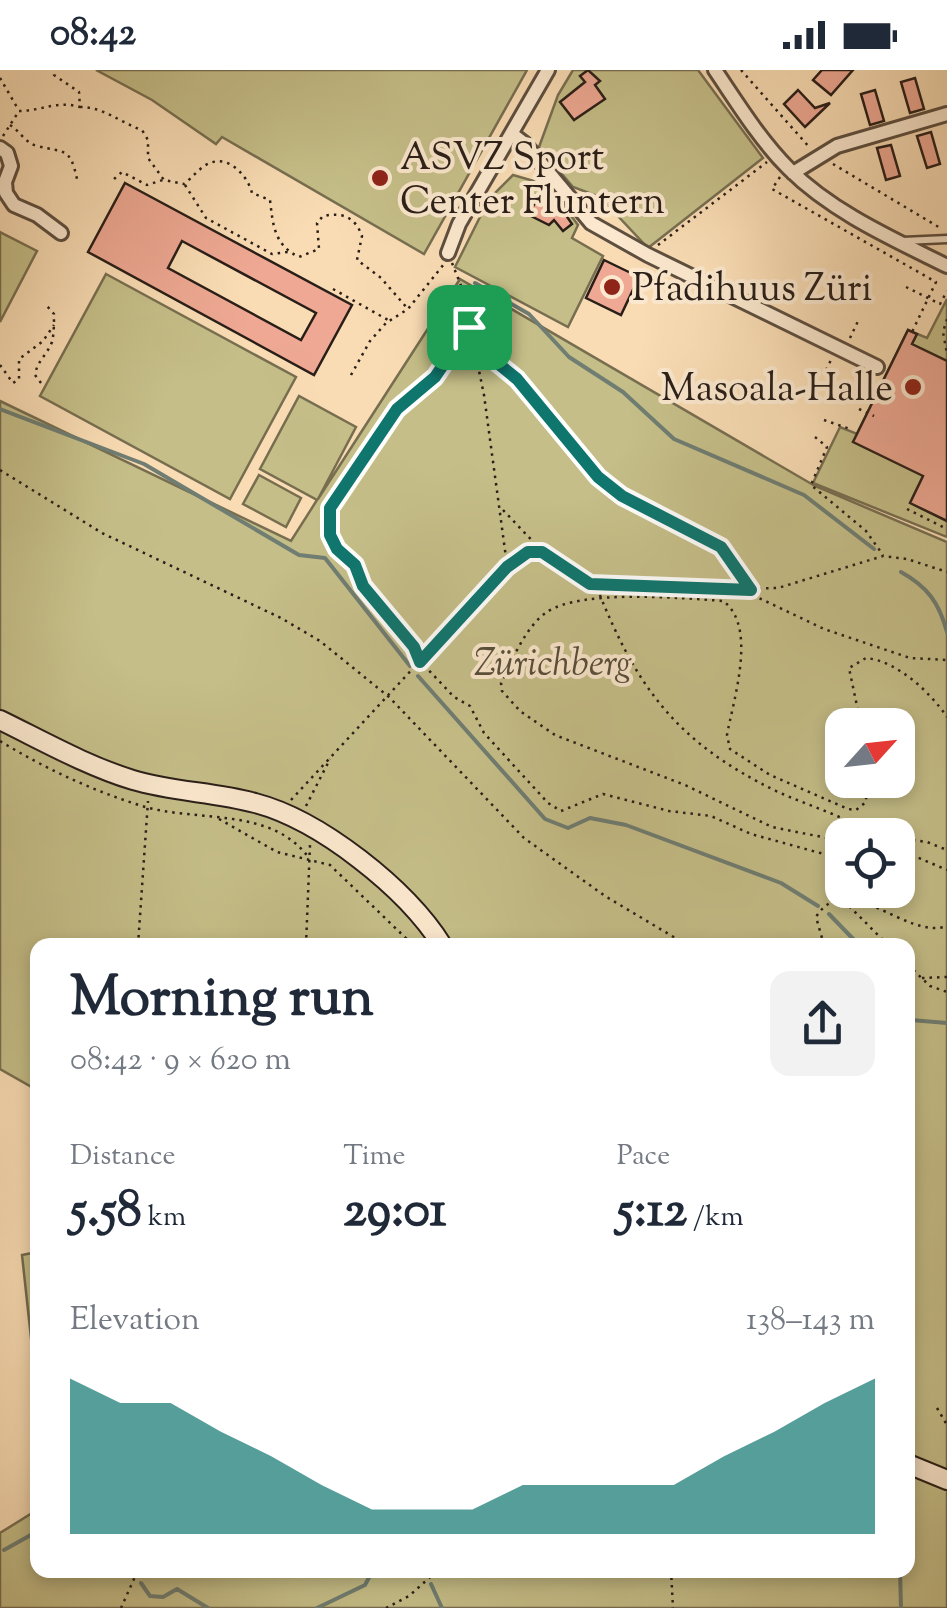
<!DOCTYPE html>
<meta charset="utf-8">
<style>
:root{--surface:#fff;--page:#f2f2f3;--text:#1f2937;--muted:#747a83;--accent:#0f766e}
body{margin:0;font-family:"Sorts Mill Goudy",serif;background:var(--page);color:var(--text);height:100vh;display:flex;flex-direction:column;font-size:38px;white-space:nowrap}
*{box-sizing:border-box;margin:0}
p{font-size:32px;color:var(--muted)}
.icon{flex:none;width:55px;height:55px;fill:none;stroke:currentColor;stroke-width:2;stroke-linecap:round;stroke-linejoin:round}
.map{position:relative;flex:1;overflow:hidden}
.side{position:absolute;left:30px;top:868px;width:885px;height:640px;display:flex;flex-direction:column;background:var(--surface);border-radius:20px;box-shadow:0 5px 15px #0003}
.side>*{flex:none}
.needle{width:65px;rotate:63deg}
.fabs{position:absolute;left:825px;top:638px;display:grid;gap:20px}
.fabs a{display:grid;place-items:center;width:90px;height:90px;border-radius:20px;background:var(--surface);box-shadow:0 5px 15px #0003;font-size:50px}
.pin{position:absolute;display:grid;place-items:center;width:85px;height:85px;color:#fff;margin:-42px;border-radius:20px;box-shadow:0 5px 15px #0006}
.round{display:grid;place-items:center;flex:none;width:105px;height:105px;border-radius:20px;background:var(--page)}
.summary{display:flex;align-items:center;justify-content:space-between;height:170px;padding:0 40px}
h1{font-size:55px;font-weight:800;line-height:75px}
.metrics{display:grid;grid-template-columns:repeat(3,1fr);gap:15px;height:170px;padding:10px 40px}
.metrics div{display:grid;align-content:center}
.metrics b{font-size:50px;font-weight:800}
.metrics small{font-size:28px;font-weight:400}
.metrics p{font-size:28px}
.chart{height:280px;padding:20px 40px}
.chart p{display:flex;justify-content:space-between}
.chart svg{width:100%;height:180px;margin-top:10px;fill:var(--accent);opacity:.7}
.status{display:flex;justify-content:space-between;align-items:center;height:70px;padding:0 50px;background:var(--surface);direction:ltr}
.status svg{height:28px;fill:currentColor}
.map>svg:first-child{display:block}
.green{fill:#c5be88;stroke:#776e50;stroke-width:2.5;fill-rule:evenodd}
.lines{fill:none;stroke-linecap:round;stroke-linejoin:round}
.stream{stroke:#6f7d72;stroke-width:4}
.building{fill:#eea893;stroke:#291e18;stroke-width:2.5;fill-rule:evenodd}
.lane-casing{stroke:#5d4e3f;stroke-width:11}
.street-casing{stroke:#5d4e3f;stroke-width:18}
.secondary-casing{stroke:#291e18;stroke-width:22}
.path{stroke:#291e18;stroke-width:2.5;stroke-dasharray:2.5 5;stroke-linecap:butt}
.lane{stroke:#fbe8ce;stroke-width:6}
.street{stroke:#fbe8ce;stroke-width:12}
.secondary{stroke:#fbe8ce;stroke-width:18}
.route-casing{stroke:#fff;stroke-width:20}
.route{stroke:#0f766e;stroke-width:12}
.poi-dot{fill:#8f2418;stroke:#fbe8ce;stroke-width:4}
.labels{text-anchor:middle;stroke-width:8;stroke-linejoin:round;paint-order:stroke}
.poi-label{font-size:38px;fill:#291e18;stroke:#fbe8ce;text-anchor:start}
.park-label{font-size:38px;font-style:italic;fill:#584e3a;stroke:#fbe8ce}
</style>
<div class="status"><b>08:42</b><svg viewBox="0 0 49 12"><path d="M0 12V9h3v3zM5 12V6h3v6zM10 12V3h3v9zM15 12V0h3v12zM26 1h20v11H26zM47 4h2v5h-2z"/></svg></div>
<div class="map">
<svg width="947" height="1538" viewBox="0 0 947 1538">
<rect width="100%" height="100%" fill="#f9dcb4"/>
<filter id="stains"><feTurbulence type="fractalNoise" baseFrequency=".002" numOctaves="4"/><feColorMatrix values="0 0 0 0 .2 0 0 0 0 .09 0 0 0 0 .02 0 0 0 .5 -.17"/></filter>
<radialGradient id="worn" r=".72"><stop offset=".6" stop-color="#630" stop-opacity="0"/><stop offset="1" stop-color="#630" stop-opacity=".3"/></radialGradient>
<path class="green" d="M96,0H527L424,184L222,67L216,74L152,30Z
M573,0H698L763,88L648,178L600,127L573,117L539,77L558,25Z
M513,105L548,115L578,155L572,168L603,186L568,257L455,197L489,129Z
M0,162L37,181L0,252Z
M106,204L296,307L230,429L40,326Z
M460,209L815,416L947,472V1538H0V1463L37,1440L38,1500H908V875H38L37,1020L0,999V331L291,471L317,430L260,399L299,326L356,357L318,429ZM842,655H898V710H842ZM842,765H898V820H842Z
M947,229V467L813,413L840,357L857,364L908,260L927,268Z
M259,405L301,428L286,457L243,434Z
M37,1182H38L37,1323L22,1185Z"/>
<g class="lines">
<path class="stream" d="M475,213L529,244L569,287L623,322L674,369L804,425L874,479
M0,339L144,394L299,485L325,488L410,596
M901,502C928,517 939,533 947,562
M418,606L545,749L568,758L590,748L626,755L781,813L818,836
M829,844L859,875
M908,953L911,950L947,953
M908,1343L909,1353
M908,1437L909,1426
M4,1480L38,1461
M119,1500L130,1506
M419,1500L424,1504
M900,1500L901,1538
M141,1513L150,1526L163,1527L177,1519L208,1538
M431,1514L442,1538
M317,1538L365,1515L373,1500"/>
</g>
<path class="building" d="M588,0L600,11L595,15L605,29L574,50L560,32L585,12L580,6Z
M822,0H853L831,25L813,10Z
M915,8L924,39L910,43L901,12Z
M798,20L815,38L830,33L805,57L784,34Z
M875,20L884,51L870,55L861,24Z
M931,62L940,94L927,98L917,66Z
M891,75L900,106L886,110L877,78Z
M125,113L352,235L314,305L88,182ZM182,171L316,243L301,270L168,198Z
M548,119L572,154L563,161L554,150L549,155L529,145L537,128Z
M604,190L639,207L621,245L586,228Z
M908,260L917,264L912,274L947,291V451L910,433L923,406L853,372Z"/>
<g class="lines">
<defs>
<path id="lane" d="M903,171L947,169"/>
<path id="street" d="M715,0C738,34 760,70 789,99C832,142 893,169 947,196
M512,64L525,74L591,153L648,185L877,297
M0,78L7,83L11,96L5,112L6,123L14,135L37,145L61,163
M793,103L837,76L947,44
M448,183L459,154L548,0"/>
<path id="secondary" d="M0,650C43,671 87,696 133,710C173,722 215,722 255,733C320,750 406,818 442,875
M908,1394L947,1410"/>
</defs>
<use href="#lane" class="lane-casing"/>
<use href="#street" class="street-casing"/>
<use href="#secondary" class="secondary-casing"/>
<path class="path" d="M741,0L810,78
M0,8L18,39
M80,37C104,37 119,52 142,60L148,70V88L164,110L184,114C192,108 201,96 210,93C230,85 248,107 252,123L270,130C273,155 274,175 299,187L319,179L317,153L323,146C343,142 355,147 362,166L357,190L381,208L408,239
M19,41C42,41 57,30 80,37L79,22L54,5V0
M10,55C20,61 25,73 37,76C64,83 70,76 77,109
M3,66L19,41
M833,94L942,159
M780,107L772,119L936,212L912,262
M114,109L122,102L147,115L163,110
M185,115L206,148L272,184L288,182
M658,175L767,92
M452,193L462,218L484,325L507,495
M906,217L940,234L947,221
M333,219L388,250
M947,249L943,262L947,284
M469,257L435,307L397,339L337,423L330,438V465L337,479L355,495L363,516L415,577L421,592L454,627L470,636L484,663L548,733L561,741L603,724L669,741L711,746L751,764L842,789
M850,268L859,249
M473,273L524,316L609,417L721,477L759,528L824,559L910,588L947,590
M0,295L13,313L19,309V289L43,271L54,255
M826,300L832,288
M351,305L370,271L386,253L408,239L444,194
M41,313L35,305C37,291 47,285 52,272C54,264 54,253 54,244L47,236
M859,339L874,346
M824,350L850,359
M815,367L827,377L811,415L866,461L883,485
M0,400L102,463L281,548L320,571L389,627L524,768L605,826L687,875
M907,439L947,459
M503,440L542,481
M597,518C637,618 676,672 776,721C809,736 844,746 875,765
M861,655L849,598L866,588C897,591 930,622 947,647
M0,671C46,699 91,720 142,736C197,753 271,736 309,788
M291,730L507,497L522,485L536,480L589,515L706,520L778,518L883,486L907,489L947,502
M306,736L330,689
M219,749L277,782L330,795L413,875
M898,768L927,772L947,780
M842,771L772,757L685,715L555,665L520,641L502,621L501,613C512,590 526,556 547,542C581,519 682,528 723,531C758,556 733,631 727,665L730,679L770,705L848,739L856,740L866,732L867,710
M898,779L947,800
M844,829L849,820
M844,831L888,875
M138,875L148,731
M306,875L310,775
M824,875L816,847C847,797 907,871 947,856
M908,895L930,916L947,922
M922,908L947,907
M937,1338L947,1355
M671,1500L673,1538
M121,1538L138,1500
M386,1538L409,1526L438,1500"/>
<use href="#lane" class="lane"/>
<use href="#street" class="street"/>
<use href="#secondary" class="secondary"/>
</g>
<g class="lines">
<defs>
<path id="route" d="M469,257L473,273L517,309L598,407L622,426L721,477L751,520L590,514L542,482H528L507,497L420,592L414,577L363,516L355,495L337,479L330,465V438L397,339L435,307Z"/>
</defs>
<use href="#route" class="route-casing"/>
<use href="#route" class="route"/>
</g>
<g class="poi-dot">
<circle cx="380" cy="108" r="10"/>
<circle cx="612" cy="217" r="10"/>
<circle cx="913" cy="317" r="10"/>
</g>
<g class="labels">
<g class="poi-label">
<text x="400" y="99">ASVZ Sport<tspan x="400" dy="44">Center Fluntern</tspan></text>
<text x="632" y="230">Pfadihuus Züri</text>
<text x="893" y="330" text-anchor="end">Masoala-Halle</text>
</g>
<g class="park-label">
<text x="553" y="605">Zürichberg</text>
</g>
</g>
<rect width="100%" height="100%" filter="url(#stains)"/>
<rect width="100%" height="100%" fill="url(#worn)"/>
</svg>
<div class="fabs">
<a><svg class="needle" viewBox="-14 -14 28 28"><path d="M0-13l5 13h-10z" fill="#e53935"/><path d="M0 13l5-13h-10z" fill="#747a83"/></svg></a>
<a><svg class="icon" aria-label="locate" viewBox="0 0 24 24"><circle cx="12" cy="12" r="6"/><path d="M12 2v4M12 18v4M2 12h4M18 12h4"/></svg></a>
</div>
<div class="pin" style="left:469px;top:257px;background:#1e9e55"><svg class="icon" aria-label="arrive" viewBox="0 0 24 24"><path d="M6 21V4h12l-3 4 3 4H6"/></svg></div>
<section class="side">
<div class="summary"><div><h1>Morning run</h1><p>08:42 · 9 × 620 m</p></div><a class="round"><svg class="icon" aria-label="share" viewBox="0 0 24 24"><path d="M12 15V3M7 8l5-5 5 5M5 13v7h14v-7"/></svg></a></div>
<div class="metrics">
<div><p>Distance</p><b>5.58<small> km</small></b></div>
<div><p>Time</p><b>29:01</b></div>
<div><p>Pace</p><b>5:12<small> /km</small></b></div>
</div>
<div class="chart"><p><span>Elevation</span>138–143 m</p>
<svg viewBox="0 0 160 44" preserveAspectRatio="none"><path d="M0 44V6L10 12L20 12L30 19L40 25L50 32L60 38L70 38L80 38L90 32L100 32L110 32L120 32L130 25L140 19L150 12L160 6V44z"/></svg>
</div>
</section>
</div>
